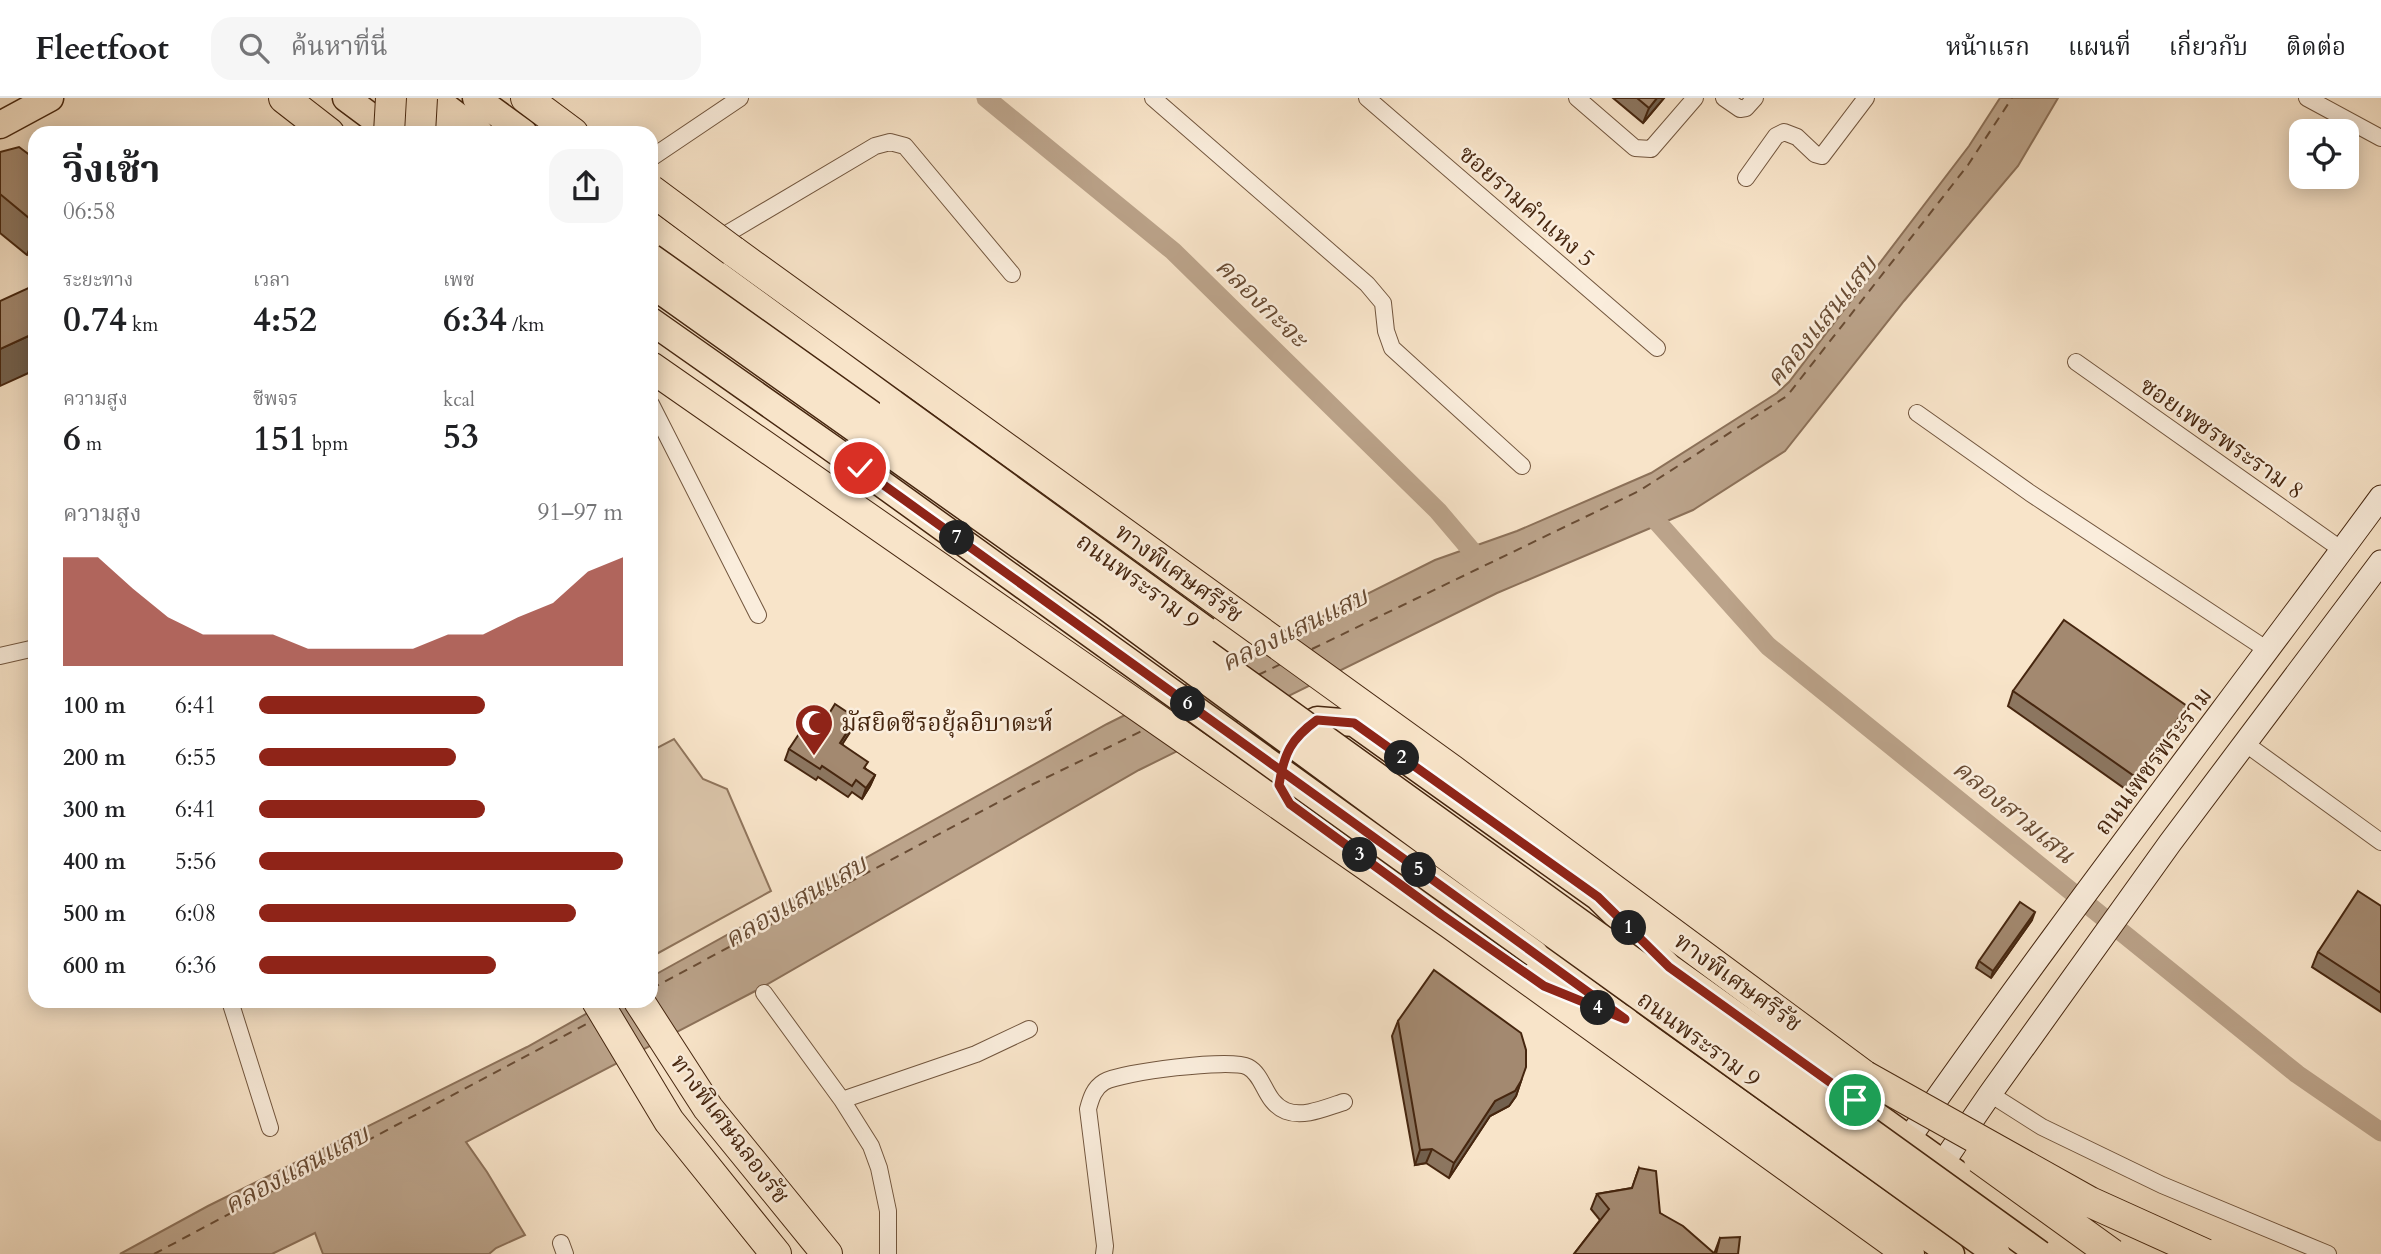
<!DOCTYPE html>
<html lang="th">
<meta charset="utf-8">
<style>
:root{--surface:#fff;--page:#f6f6f6;--text:#202124;--muted:#757577;--line:#e0e0e0;--accent:#8f2418}
body{margin:0;font-family:Cardo,"Noto Serif Thai",serif;background:var(--page);color:var(--text);height:100vh;display:flex;flex-direction:column;font-size:26px;white-space:nowrap}
*{box-sizing:border-box;margin:0}
p{font-size:23px;color:var(--muted)}
.icon{flex:none;width:38px;height:38px;fill:none;stroke:currentColor;stroke-width:2;stroke-linecap:round;stroke-linejoin:round}
.map{position:relative;flex:1;overflow:hidden}
.sheet{position:absolute;left:28px;top:28px;width:630px;height:882px;display:flex;flex-direction:column;background:var(--surface);border-radius:21px;box-shadow:0 4px 18px #0003}
.sheet>*{flex:none}
.fabs{position:absolute;left:2289px;top:21px;display:grid;gap:14px}
.fabs a{display:grid;place-items:center;width:70px;height:70px;border-radius:14px;background:var(--surface);box-shadow:0 4px 18px #0003;font-size:35px}
.pin{position:absolute;display:grid;place-items:center;width:60px;height:60px;color:#fff;margin:-30px;border:4px solid #fff;border-radius:50%;box-shadow:0 2px 7px #0007}
.km{position:absolute;width:35px;height:35px;margin:-18px;border-radius:50%;background:#222;color:#fff;font-size:19px;line-height:35px;text-align:center}
.round{display:grid;place-items:center;flex:none;width:74px;height:74px;border-radius:21px;background:var(--page)}
.summary{display:flex;align-items:center;justify-content:space-between;height:119px;padding:0 35px}
h1{font-size:38px;font-weight:700;line-height:52px}
.figures{display:grid;grid-template-columns:repeat(3,1fr);gap:10px;height:119px;padding:7px 35px}
.figures div{display:grid;align-content:center}
.figures b{font-size:35px;font-weight:700}
.figures small{font-size:19px;font-weight:400}
.figures p{font-size:19px}
.chart{height:196px;padding:14px 35px}
.chart p{display:flex;justify-content:space-between}
.chart svg{width:100%;height:126px;margin-top:7px;fill:var(--accent);opacity:.7}
ul{padding:0 35px;list-style:none;font-size:23px}
li{display:grid;grid-template-columns:112px 84px 1fr;align-items:center;height:52px}
li i{height:18px;border-radius:9px;background:var(--accent)}
header{display:flex;align-items:center;gap:42px;box-sizing:border-box;height:98px;padding:0 35px;background:var(--surface);border-bottom:2px solid var(--line)}
header strong{font-size:33px}
nav{display:flex;gap:38px;margin-inline-start:auto;font-size:24px}
.search{width:490px;height:63px;background:var(--page);display:flex;align-items:center;gap:18px;box-sizing:border-box;padding:0 24px;border-radius:21px;color:var(--muted);font-size:26px}
.map>svg:first-child{display:block}
.green{fill:#dac4a9;stroke:#90755c;stroke-width:2}
.water{fill:#bba38a;stroke:#8c7159;stroke-width:2}
.lines{fill:none;stroke-linecap:round;stroke-linejoin:round}
.canal{stroke:#bba38a;stroke-width:19}
.ferry{stroke:#694c34;stroke-width:2;stroke-dasharray:9 7;stroke-linecap:butt}
.street-casing{stroke:#72563e;stroke-width:18}
.secondary-casing{stroke:#46260f;stroke-width:25}
.primary-casing{stroke:#46260f;stroke-width:29}
.highway-casing{stroke:#46260f;stroke-width:32}
.street{stroke:#faeddc;stroke-width:16}
.secondary{stroke:#faeddc;stroke-width:23}
.primary{stroke:#f8e4c9;stroke-width:26}
.highway{stroke:#f8e4c9;stroke-width:30}
.primary-bridge-casing{stroke:#46260f;stroke-width:29;stroke-linecap:butt}
.highway-bridge-casing{stroke:#46260f;stroke-width:32;stroke-linecap:butt}
.primary-bridge{stroke:#f8e4c9;stroke-width:26}
.highway-bridge{stroke:#f8e4c9;stroke-width:30}
.wall{fill:#8c7660;stroke:#46260f;stroke-width:2}
.shaded-wall{fill:#72604e;stroke:#46260f;stroke-width:2}
.building{fill:#a38970;stroke:#46260f;stroke-width:2}
.route-casing{stroke:#fff;stroke-width:14}
.route{stroke:#8f2418;stroke-width:9}
.labels{text-anchor:middle;stroke-width:5;stroke-linejoin:round;paint-order:stroke}
.street-label{font-size:24px;fill:#46260f;stroke:#faeddc}
.poi-label{font-size:24px;fill:#46260f;stroke:#faeddc;text-anchor:start}
.water-label{font-size:26px;font-style:italic;fill:#694c34;stroke:#faeddc}
</style>
<header>
<strong>Fleetfoot</strong>
<div class="search"><svg class="icon" aria-label="search" viewBox="0 0 24 24"><circle cx="10" cy="10" r="6"/><path d="M15 15l6 6"/></svg>ค้นหาที่นี่</div>
<nav><a>หน้าแรก</a><a>แผนที่</a><a>เกี่ยวกับ</a><a>ติดต่อ</a></nav>
</header>
<div class="map">
<svg width="2381" height="1156" viewBox="0 0 2381 1156">
<rect width="100%" height="100%" fill="#f8e4c9"/>
<filter id="stains"><feTurbulence type="fractalNoise" baseFrequency=".00286" numOctaves="4"/><feColorMatrix values="0 0 0 0 .2 0 0 0 0 .09 0 0 0 0 .02 0 0 0 .5 -.17"/></filter>
<radialGradient id="worn" r=".72"><stop offset=".6" stop-color="#630" stop-opacity="0"/><stop offset="1" stop-color="#630" stop-opacity=".3"/></radialGradient>
<path class="green" d="M674,641L703,681L727,691L771,793L651,859V653Z"/>
<path class="water" d="M2000,0H2058L2018,68L1904,203L1785,353L1693,412L1497,495L1139,672L761,890L466,1044L487,1074L525,1137L496,1150L489,1156H323L315,1135L272,1156H120L208,1108L527,949L609,903H651V879L1107,626L1435,462L1517,433L1651,375L1777,295L1789,284L1969,48Z"/>
<g class="lines">
<path class="canal" d="M986,0L1173,153L1438,413L1483,466
M1642,407L1768,548L2297,976L2381,1034"/>
<path class="ferry" d="M1312,551L1639,393L1787,298L1968,67L2012,0
M1258,577L1281,566
M651,891L1023,691L1146,631
M154,1156L592,923"/>
<defs>
<path id="street" d="M1153,0L1367,186L1383,205L1386,233L1392,250L1522,368
M1367,0L1657,250
M1577,0L1635,50L1651,51L1695,0
M1724,0L1740,11L1746,10L1755,0
M2307,0L2381,40
M651,60L740,0
M1746,80L1776,38L1784,34L1797,39L1815,56L1822,58L1866,0
M713,144L875,48L890,44L905,48L1012,176
M2076,264L2342,452
M651,306L758,517
M1917,315L2030,395L2269,553
M0,558L35,550
M2246,646L2381,744
M764,895L842,1002L871,1048L879,1070L888,1113V1156
M230,903L270,1030
M1990,996L2042,1029L2162,1087L2328,1156
M842,1002L976,956L1029,931
M561,1145L565,1156
M1104,1156L1105,1148L1088,1011C1091,1000 1094,990 1104,984C1121,974 1231,960 1248,969C1265,978 1264,1004 1286,1013C1304,1020 1327,1009 1344,1004"/>
<path id="secondary" d="M1898,1056C2053,833 2220,618 2381,399
M1933,1079L1990,996L2170,745L2381,464"/>
<path id="primary" d="M346,0L393,35
M434,0L480,35
M476,0L524,35
M406,9L442,35
M0,27L50,0
M651,128L893,305
M651,223L860,370
M1283,694L1278,687C1284,654 1290,642 1317,622L1354,625L1598,799L1669,869
M1535,856L1649,940L1951,1156
M1655,859L2069,1156
M1553,891L1625,921"/>
<path id="highway" d="M284,0L329,35
M526,0L573,35
M733,153L1452,672L1865,978
M651,269L1451,826L1909,1156
M597,903L669,1023L776,1156
M639,903L708,1010L827,1156
M2013,1116L2088,1144"/>
</defs>
<use href="#street" class="street-casing"/>
<use href="#secondary" class="secondary-casing"/>
<use href="#primary" class="primary-casing"/>
<use href="#highway" class="highway-casing"/>
<use href="#street" class="street"/>
<use href="#secondary" class="secondary"/>
<use href="#primary" class="primary"/>
<use href="#highway" class="highway"/>
<defs>
<path id="primary-bridge" d="M651,159L1120,493L2040,1156
M651,186L1106,509L1480,784L1997,1156
M893,305L1206,532
M860,370L1535,856"/>
<path id="highway-bridge" d="M389,35L391,0
M420,35L422,0
M651,92L733,153
M1865,978L2090,1104L2205,1156
M1979,1060L2112,1156"/>
</defs>
<use href="#primary-bridge" class="primary-bridge-casing"/>
<use href="#highway-bridge" class="highway-bridge-casing"/>
<use href="#primary-bridge" class="primary-bridge"/>
<use href="#highway-bridge" class="highway-bridge"/>
</g>
<path class="wall" d="M1613,0H1664L1643,25Z
M0,54L35,61V149L27,157L0,135Z
M2013,593L2182,623L2131,695L2008,608Z
M852,631L842,646L866,671L875,677L870,688L862,701L852,694L848,699L818,679L816,682L785,662L789,651L819,632Z
M2381,808V914L2312,869L2318,854Z
M2032,822L1991,880L1976,870L1979,863Z
M1398,923L1521,983L1516,998L1509,1008L1490,1018L1449,1080L1426,1065L1415,1067L1392,938Z
M1639,1070L1660,1115L1714,1156L1720,1140L1738,1156H1574L1600,1122L1591,1111L1597,1096L1632,1090Z"/>
<path class="shaded-wall" d="M1657,0H1664L1643,25L1649,10Z
M35,136V149L27,157Z
M35,235V272L0,288V251Z
M2187,608L2182,623L2131,695L2137,680Z
M856,620L852,631L836,656L840,645Z
M875,677L870,688L862,701L866,690Z
M2035,814L2032,822L1991,880L1993,873Z
M1521,983L1516,998L1509,1008L1490,1018L1449,1080L1454,1065L1495,1003Z
M1432,1051L1426,1065L1415,1067L1420,1052Z"/>
<path class="building" d="M1637,0H1657L1649,10Z
M19,49L35,61V125L0,96V54Z
M35,187V235L0,251V203Z
M2064,522L2187,608L2137,680L2013,593Z
M835,606L856,620L840,645L868,664L864,670L875,677L866,690L856,682L852,688L822,668L820,671L789,651L807,624L819,632Z
M2358,793L2381,808V895L2318,854Z
M2020,804L2035,814L1993,873L1979,863Z
M1434,872L1521,935L1526,952V969L1521,983L1515,993L1495,1003L1454,1065L1432,1051L1420,1052L1398,923Z
M1639,1070L1656,1073L1660,1115L1683,1128L1715,1156H1574L1609,1111L1597,1096L1632,1090Z
M1740,1139L1738,1156H1716L1720,1140Z"/>
<g class="lines">
<defs>
<path id="route" d="M860,370C1115,554 1371,736 1625,921L1544,888L1442,817L1290,706L1279,687C1284,655 1291,641 1317,622L1354,625L1598,799L1669,869L1855,1002"/>
</defs>
<use href="#route" class="route-casing"/>
<use href="#route" class="route"/>
</g>
<defs>
<symbol id="mosque-pin" viewBox="-11 -11 22 30"><path d="M0 17L-7.5 6A9.5 9.5 0 1 1 7.5 6Z" fill="#8f2418" stroke="#faeddc"/><path d="M3.5-4.9A6 6 0 1 0 3.5 4.9A5 5 0 1 1 3.5-4.9Z" fill="#fff"/></symbol>
</defs>
<g fill-rule="evenodd">
<use href="#mosque-pin" x="792" y="603" width="44" height="60"/>
</g>
<g class="labels">
<g class="street-label">
<text transform="translate(1527 108) rotate(41)" y="8">ซอยรามคำแหง 5</text>
<text transform="translate(2222 340) rotate(35)" y="8">ซอยเพชรพระราม 8</text>
<text transform="translate(1179 475) rotate(36)" y="8">ทางพิเศษศรีรัช</text>
<text transform="translate(1138 483) rotate(36)" y="8">ถนนพระราม 9</text>
<text transform="translate(2153 663) rotate(-53)" y="8">ถนนเพชรพระราม</text>
<text transform="translate(1738 884) rotate(36)" y="8">ทางพิเศษศรีรัช</text>
<text transform="translate(1699 941) rotate(36)" y="8">ถนนพระราม 9</text>
<text transform="translate(730 1031) rotate(53)" y="8">ทางพิเศษฉลองรัช</text>
</g>
<g class="poi-label">
<text x="841" y="633">มัสยิดซีรอยุ้ลอิบาดะห์</text>
</g>
<g class="water-label">
<text transform="translate(1262 204) rotate(44)" y="9">คลองกะจะ</text>
<text transform="translate(1821 223) rotate(-51)" y="9">คลองแสนแสบ</text>
<text transform="translate(1294 531) rotate(-26)" y="9">คลองแสนแสบ</text>
<text transform="translate(2014 713) rotate(39)" y="9">คลองสามเสน</text>
<text transform="translate(795 803) rotate(-30)" y="9">คลองแสนแสบ</text>
<text transform="translate(296 1071) rotate(-28)" y="9">คลองแสนแสบ</text>
</g>
</g>
<rect width="100%" height="100%" filter="url(#stains)"/>
<rect width="100%" height="100%" fill="url(#worn)"/>
</svg>
<div class="fabs">
<a><svg class="icon" aria-label="locate" viewBox="0 0 24 24"><circle cx="12" cy="12" r="6"/><path d="M12 2v4M12 18v4M2 12h4M18 12h4"/></svg></a>
</div>
<div class="pin" style="left:1855px;top:1002px;background:#1e9e55"><svg class="icon" aria-label="arrive" viewBox="0 0 24 24"><path d="M6 21V4h12l-3 4 3 4H6"/></svg></div>
<div class="pin" style="left:860px;top:370px;background:#d93025"><svg class="icon" aria-label="check" viewBox="0 0 24 24"><path d="M5 12l5 5 9-10"/></svg></div>
<b class="km" style="left:1629px;top:830px">1</b>
<b class="km" style="left:1402px;top:660px">2</b>
<b class="km" style="left:1360px;top:757px">3</b>
<b class="km" style="left:1598px;top:910px">4</b>
<b class="km" style="left:1419px;top:772px">5</b>
<b class="km" style="left:1188px;top:606px">6</b>
<b class="km" style="left:957px;top:440px">7</b>
<section class="sheet">
<div class="summary"><div><h1>วิ่งเช้า</h1><p>06:58</p></div><a class="round"><svg class="icon" aria-label="share" viewBox="0 0 24 24"><path d="M12 15V3M7 8l5-5 5 5M5 13v7h14v-7"/></svg></a></div>
<div class="figures">
<div><p>ระยะทาง</p><b>0.74<small> km</small></b></div>
<div><p>เวลา</p><b>4:52</b></div>
<div><p>เพซ</p><b>6:34<small> /km</small></b></div>
</div>
<div class="figures">
<div><p>ความสูง</p><b>6<small> m</small></b></div>
<div><p>ชีพจร</p><b>151<small> bpm</small></b></div>
<div><p>kcal</p><b>53</b></div>
</div>
<div class="chart"><p><span>ความสูง</span>91–97 m</p>
<svg viewBox="0 0 160 44" preserveAspectRatio="none"><path d="M0 44V6L10 6L20 17L30 27L40 33L50 33L60 33L70 38L80 38L90 38L100 38L110 33L120 33L130 27L140 22L150 11L160 6V44z"/></svg>
</div>
<ul>
<li><b>100 m</b>6:41<i style="width:62%"></i></li>
<li><b>200 m</b>6:55<i style="width:54%"></i></li>
<li><b>300 m</b>6:41<i style="width:62%"></i></li>
<li><b>400 m</b>5:56<i style="width:100%"></i></li>
<li><b>500 m</b>6:08<i style="width:87%"></i></li>
<li><b>600 m</b>6:36<i style="width:65%"></i></li>
</ul>
</section>
</div>
